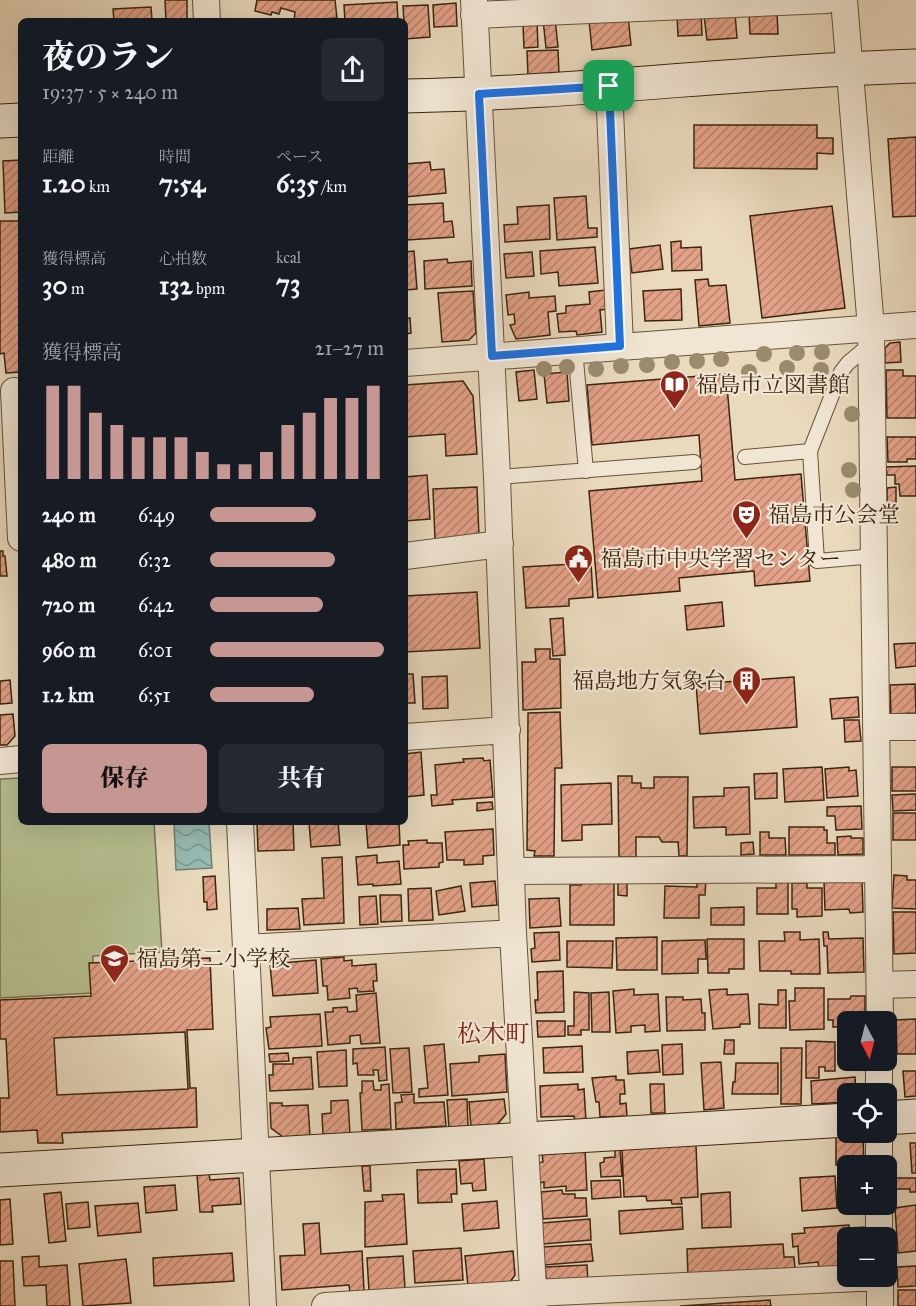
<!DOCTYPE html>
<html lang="ja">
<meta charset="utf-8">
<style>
:root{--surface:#171b24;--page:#242831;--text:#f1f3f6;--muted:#9ea1a6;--accent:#c59692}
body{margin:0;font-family:"IM FELL Great Primer","Noto Serif JP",serif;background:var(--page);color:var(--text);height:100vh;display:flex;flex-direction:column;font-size:22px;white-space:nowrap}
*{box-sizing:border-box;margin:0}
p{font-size:20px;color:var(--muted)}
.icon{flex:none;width:33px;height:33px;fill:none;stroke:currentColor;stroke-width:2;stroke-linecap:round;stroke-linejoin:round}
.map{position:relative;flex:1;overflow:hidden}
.panel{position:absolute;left:18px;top:18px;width:390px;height:807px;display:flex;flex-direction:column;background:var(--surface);border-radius:9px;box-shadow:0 6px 24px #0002}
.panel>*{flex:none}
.needle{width:39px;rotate:173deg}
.tools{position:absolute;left:837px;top:1011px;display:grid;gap:12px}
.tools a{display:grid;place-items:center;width:60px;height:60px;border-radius:9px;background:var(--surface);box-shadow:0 6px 24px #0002;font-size:30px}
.pin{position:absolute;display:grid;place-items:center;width:51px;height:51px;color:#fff;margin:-26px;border-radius:12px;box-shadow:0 3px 9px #0006}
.round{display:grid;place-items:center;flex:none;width:63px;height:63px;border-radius:9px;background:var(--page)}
.overview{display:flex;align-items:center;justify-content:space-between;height:102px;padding:0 24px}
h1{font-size:33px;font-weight:800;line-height:45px}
.stats{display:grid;grid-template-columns:repeat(3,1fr);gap:9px;height:102px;padding:6px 24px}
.stats div{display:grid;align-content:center}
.stats b{font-size:26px;font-weight:800}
.stats small{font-size:16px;font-weight:400}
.stats p{font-size:16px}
.chart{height:168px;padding:12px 24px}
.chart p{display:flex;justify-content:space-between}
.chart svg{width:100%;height:108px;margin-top:6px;stroke:var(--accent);stroke-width:6}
.button{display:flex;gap:12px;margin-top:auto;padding:12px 24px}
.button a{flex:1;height:69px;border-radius:9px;background:var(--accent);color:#111;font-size:24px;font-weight:800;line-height:69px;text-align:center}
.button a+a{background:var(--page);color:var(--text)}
ul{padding:0 24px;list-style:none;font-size:20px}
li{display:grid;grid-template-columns:96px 72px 1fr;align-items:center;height:45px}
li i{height:15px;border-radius:8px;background:var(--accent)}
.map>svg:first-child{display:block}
.grass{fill:#b6bf91;stroke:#787250;stroke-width:1.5}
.water{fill:url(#water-waves);stroke:#727f70;stroke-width:1.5}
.building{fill:url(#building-hatch);stroke:#3b260e;stroke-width:1.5;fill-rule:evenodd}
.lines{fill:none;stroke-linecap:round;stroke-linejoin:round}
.lane-casing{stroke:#66533a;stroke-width:16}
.street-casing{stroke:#66533a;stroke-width:28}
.secondary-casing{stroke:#3b260e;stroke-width:35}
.lane{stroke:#f1e6d4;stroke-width:14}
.street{stroke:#f1e6d4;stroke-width:26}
.secondary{stroke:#f1e6d4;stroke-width:33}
.tree{fill:#9a8b6f}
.route-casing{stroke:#fff;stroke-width:12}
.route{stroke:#1a73e8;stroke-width:8}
.labels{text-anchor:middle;stroke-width:4.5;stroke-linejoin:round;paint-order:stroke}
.poi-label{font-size:22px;fill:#3b260e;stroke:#f1e6d4;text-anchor:start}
.neighbourhood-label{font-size:24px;fill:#7a1f14;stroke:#f1e6d4}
</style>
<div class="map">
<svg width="916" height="1306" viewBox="0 0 916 1306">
<defs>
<pattern id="water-waves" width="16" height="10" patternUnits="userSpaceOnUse" patternTransform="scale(1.5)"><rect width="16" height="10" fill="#97bab2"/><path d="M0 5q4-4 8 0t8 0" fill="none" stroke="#7c978f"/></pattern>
<pattern id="building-hatch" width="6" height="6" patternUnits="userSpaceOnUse" patternTransform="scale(1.5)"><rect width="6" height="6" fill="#e3a187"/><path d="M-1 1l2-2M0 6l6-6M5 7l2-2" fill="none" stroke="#b9836d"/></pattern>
</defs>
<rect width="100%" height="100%" fill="#e9d9bd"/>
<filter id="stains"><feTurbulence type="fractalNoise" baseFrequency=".00333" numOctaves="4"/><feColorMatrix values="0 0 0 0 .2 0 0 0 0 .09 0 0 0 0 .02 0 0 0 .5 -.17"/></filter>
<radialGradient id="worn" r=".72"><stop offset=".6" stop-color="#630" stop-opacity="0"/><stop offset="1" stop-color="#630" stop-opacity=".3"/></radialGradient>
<path class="grass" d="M21,778V822H154L162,952L93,956V993L0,998V779Z"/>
<path class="water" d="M174,822H209L212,868L176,870Z"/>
<path class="building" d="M165,0H187V21H166Z
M257,0H335L337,18L294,21L295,12L281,8L279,14L272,12L271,15L255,11Z
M397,2L398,21H345L344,5Z
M456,3L457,26L434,27L433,5Z
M428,5L430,37L405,39L403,6Z
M151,7L152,21H114L113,9Z
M701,13L702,35L678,36L677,14Z
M735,13L737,38L707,40L704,15Z
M777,13L778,34H750L749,14Z
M628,16L631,45L592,50L589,20Z
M555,18L558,47L546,48L543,19Z
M537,22L538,47L524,48L523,25Z
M558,50L559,75L528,76L527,51Z
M694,125H817V138H833V154L817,153V169L694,168Z
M916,137V216L893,217L888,139Z
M21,160V212L5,213L3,161Z
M430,162L431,170L444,169L446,193L405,197V164Z
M586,196L588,228H597V237L557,240L554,198Z
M443,203L444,222L452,221L454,237L407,240L405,205Z
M549,205L550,239L505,242L504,225L518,224L517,207Z
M832,206L845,308L762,318L750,216Z
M0,221H21V372L6,373L4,353L0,354Z
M681,241V248L701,247L702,270L672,271L671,242Z
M660,245L663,269L632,273L629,249Z
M595,247L598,283L559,286L558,272L541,274L540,251Z
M414,251L417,289L405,290V252Z
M532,252L534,276L506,278L504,254Z
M447,259L448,263L471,261L472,286L425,289L424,261Z
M708,279L709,286L726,285L730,323L699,326L695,280Z
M681,289L682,320L645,321L643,291Z
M606,290L608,309L600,310L602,332L577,335L576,331L559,332L557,314L566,313V306L590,304L589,292Z
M473,291L476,333L469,340L442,342L438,293Z
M529,292V298L555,296L556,311L548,312L550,335L516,339L510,325L515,324L514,314L508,315L506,295Z
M405,318H410L411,333L405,334Z
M900,342L901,362L885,363V348L890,343Z
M534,370L537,399L519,401L516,372Z
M886,370H903V376H916V418H887Z
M567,372L569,401L547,403L544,374Z
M726,374L735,480L801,474L810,581L755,586L754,571L679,578L680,591L598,598L589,491L702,481L699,435L592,445L587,385Z
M463,381L473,396L477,454L446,456L445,434L405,437V385Z
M887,437H916V459H907V462H888Z
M916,466V496H900L899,484H895V475H887L886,467Z
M427,475L430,519L405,521V477Z
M477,487L479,537L435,540L433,489Z
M896,487V503H887V488Z
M0,551H3V556H5L7,576H0Z
M591,563L593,597L569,599V606L526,608L523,567Z
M477,592L480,648L405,652V596Z
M722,602L724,626L687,630L685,606Z
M563,618L565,655L553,656L550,619Z
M916,643V666L896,668L894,644Z
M535,649H550V659H560L561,708L523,710L522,662H536Z
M405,674H413L415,703H405Z
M447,676L448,708L423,709L422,677Z
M794,677L797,727L700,734L696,684Z
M10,680L12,703L0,704V681Z
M915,684L916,713L891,714L890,685Z
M858,697L859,717L832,719L830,699Z
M560,712L562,768H555L554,856H534L535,851L527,850L528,713Z
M13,714L15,736L7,745H0V715Z
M844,720H859L861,741L845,742Z
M421,752L424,795L405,797V754Z
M483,758L484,761L490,760L493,797L452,800L453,804L432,806L431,795H437L435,765L464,762L463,759Z
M822,767L824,800L785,802L783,769Z
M849,767V771L856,770L858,796L827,798L825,769Z
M892,767H916V791H892Z
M777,773V798L755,799L754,774Z
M618,776H632V783H641V788H654V777H688L687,856H679L678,842H662L659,837H636V857H619Z
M611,783L612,824L582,825V840L562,841L561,785Z
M749,787L750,834L726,835V827L694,828L693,797L724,796V788Z
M916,794V810L893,811L892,795Z
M492,802L493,809L477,811V803Z
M861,806L862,829L836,830L835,816H827V807Z
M893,813H916V840H893Z
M257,822H293L294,850L258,851Z
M309,822H338L340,845L311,847Z
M366,822H399L400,845L368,848Z
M789,827H824V830H827V843H835V855H789Z
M493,829L494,855L483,856V864L464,865V860H447L445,832Z
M760,832H769V838H785L786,855H760Z
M851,836V838H863V854L838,855L837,837Z
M427,840V843H442L443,862L439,863V867L404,869L403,845H409L408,841Z
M753,842L754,854L741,855V843Z
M377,855V863L399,861L401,884L373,886V884L358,885L356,857Z
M342,857L344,923L304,925L302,899L324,898L322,858Z
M894,875L907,876V880H916V909L892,908Z
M215,876L217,909L207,910V902H204L203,877Z
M618,878H627V896L618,895Z
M697,878H706L705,895H699V918H664L665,886L697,887Z
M776,878H788V914H757V888H776Z
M581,879H614V925H570V885H581Z
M862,880L863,912L850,913L849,909L825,910L824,882Z
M495,881L497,905L472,907L470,883Z
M792,883H807V888H822V916L797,917V909H792Z
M461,886L465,911L439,915L436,891Z
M431,888L433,920L409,921L408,889Z
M380,895H401L402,921L381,922Z
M376,896L378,924L360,925L359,897Z
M559,898L561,926L530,928L529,899Z
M744,907V925H711V908Z
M298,908L300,929L267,930V909Z
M893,912H916V953L894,954Z
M559,932L560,960L532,962L531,949L535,948L534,933Z
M784,932H800V940L819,939L820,974H791V971H760L759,941H785Z
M823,932H828L829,939L863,938L864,972L828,973L827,946H824Z
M657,937V970H617L616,938Z
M707,939H744V969H729V973H708Z
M698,940H705L706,959H698V973L662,974V941Z
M567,941H613L612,968L567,967Z
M344,957V961L352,960V966L376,964L377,981H373L374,991L358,992L357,988L349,989L350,998L328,1000L327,986H323L321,959Z
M210,958L213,1029L187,1030L190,1088H196L197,1127L62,1133L63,1143H38L37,1130L0,1132V1098H9L6,1039H0V1000L91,996L89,963ZM185,1032L188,1089L57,1095L54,1038Z
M316,960L318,993L273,996L270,964Z
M563,971L564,1012L536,1013L535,1000H538L537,972Z
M795,988H824V1029L790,1030L789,1001H795Z
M634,989V995L658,994L660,1031L645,1032V1025L631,1026V1032L616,1033L613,991Z
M727,989V995L748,994L750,1024H740V1027L713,1029L709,990Z
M778,990H786V1028H759V1004L778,1005Z
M574,992L589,993V1030H581V1035H568V1026H574Z
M609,992L610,1032H592L591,993Z
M376,993L380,1043L361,1044L360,1035L350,1036V1043L328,1045L325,1012H333V1008L347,1007L348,1012L357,1011L356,995Z
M851,996H865V1022H848V1027H833V1020H828V999H850Z
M666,997H683V1000L701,999L702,1013H705V1030L667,1031Z
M320,1014L322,1046L269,1049L266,1028L271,1027L270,1017Z
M916,1019V1054H897L896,1020Z
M537,1021H565V1036L538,1037Z
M848,1038V1056H838V1039Z
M725,1040H734V1054H724Z
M806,1041L835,1042V1071H825V1067H819V1078H806Z
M444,1044L448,1095L419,1097V1089L428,1088L424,1046Z
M682,1044L683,1074L663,1075L662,1045Z
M582,1046L583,1072L544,1073L543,1048Z
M385,1047L387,1080L379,1081L378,1070H373L374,1075H358L357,1063L353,1064V1049Z
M409,1048L412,1092L393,1093L390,1049Z
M781,1048H802L801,1104H781Z
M346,1050L347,1086L319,1087L317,1052Z
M658,1050L660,1072L628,1074L627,1052Z
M288,1053L289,1061L270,1062L269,1054Z
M505,1054L507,1092L452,1096L450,1064L479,1062V1056Z
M311,1057L313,1089L270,1091L269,1075H273V1064H293V1058Z
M721,1062L724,1108L704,1110L701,1063Z
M736,1063H778V1094H732L733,1082H735Z
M903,1071H916V1096L905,1097Z
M616,1076V1080H624L625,1094H620V1104L626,1103L627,1116L600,1117L599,1102H596L592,1078Z
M855,1077L856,1094H848V1102L812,1104L811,1081Z
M362,1081H373L374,1090H381V1085L389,1084L391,1129L362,1130L360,1093H362Z
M578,1084V1090L584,1089L586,1121H575L574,1116L541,1117L540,1086Z
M650,1084H664L665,1113H651Z
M414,1094V1103L444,1102L446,1126L396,1129L395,1103L402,1102L401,1095Z
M467,1099L468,1127L449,1129L447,1100Z
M504,1099L506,1114L497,1125L471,1127L469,1102Z
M348,1100L350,1134L323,1135L322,1114L331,1113V1101Z
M270,1103H282V1106L308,1105L310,1136L283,1137L271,1128Z
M863,1136L864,1164L836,1165V1137Z
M910,1143H916V1173H912Z
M696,1145L698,1197L681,1198L682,1204H672L671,1200L647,1201L646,1196L624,1197L622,1148Z
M585,1149L587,1190L566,1191V1186L544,1188V1182L539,1183L537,1163L543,1162L542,1152Z
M615,1150H620L622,1176L601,1177L600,1163L604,1162V1158L615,1157Z
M484,1159L486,1190L473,1191L472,1183L461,1184L459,1161Z
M362,1166H370L371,1191H364Z
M456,1169L457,1194H451L452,1202L418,1203L417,1170Z
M209,1174L210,1180L239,1178L241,1204L212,1206L213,1212H200L197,1175Z
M835,1176L837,1208L802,1211L800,1178Z
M895,1178H916V1192H910V1189H895Z
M848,1179V1204L867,1205L840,1207L838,1180Z
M620,1180L621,1197L592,1199L591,1181Z
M175,1185L177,1210L146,1213L144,1187Z
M562,1190L563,1194H575V1198H586L587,1216L543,1219L541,1192Z
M61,1192L66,1241L49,1243L44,1194Z
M730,1192L731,1227L702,1228L701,1194Z
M404,1194L407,1244L365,1247V1202L383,1201L382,1195Z
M10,1199L13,1244L0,1245V1200Z
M497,1201L499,1228L464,1231L462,1204Z
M88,1202L90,1227L68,1229L66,1204Z
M138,1203L141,1232L98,1236L95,1206Z
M916,1205V1251L898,1253L895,1208Z
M682,1207L683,1229L620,1234L619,1211Z
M590,1219L591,1240L543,1244L542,1223Z
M319,1223L321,1254L362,1251L364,1291L350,1292L349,1285L282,1290L280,1256L305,1255L303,1224Z
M849,1225V1228L866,1227L867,1238H848V1266L819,1268L818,1262L799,1264L798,1246L793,1247L792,1234L805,1233L804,1228Z
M591,1244L593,1261L544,1265L543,1247Z
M783,1244L784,1257H794L795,1269L688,1275L687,1249Z
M461,1248L463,1280L415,1283L413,1251Z
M513,1251L515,1275L510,1282L468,1286L465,1256Z
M232,1253L234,1281L154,1286L153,1258Z
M39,1256V1267L67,1265L70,1306H47L46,1285L24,1286L22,1257Z
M403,1256L405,1289L369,1291L367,1258Z
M126,1259L131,1303L83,1306L79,1264Z
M0,1261H13L15,1306H0Z
M587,1265L588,1283L554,1285L546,1278L545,1267Z
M916,1266V1286L898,1287L897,1267Z
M898,1290H916V1306H898Z
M770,1300L771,1306H680Z"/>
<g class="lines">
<defs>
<path id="lane" d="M575,349L586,471
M810,451L817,561L875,556
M745,457L810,451L841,372L848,363L872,343
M497,477L694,462"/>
<path id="street" d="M206,0L207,21
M474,0L497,477L513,933L534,1306
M844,0L871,328L880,1022
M474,15L827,0
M609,86L620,346
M405,363L916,325
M14,391L21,538
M405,556L500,544
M876,727H916
M405,737L507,730
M0,761L21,759
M240,822L263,1306
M512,871L878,869
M246,948L513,933
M880,985L916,984
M879,1094V1060
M879,1132V1166
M879,1204V1238
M880,1276V1306
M325,1306L533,1293L880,1277"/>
<path id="secondary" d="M405,96C576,93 745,71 916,66
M0,121L21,120
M886,1118L916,1116
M0,1170L848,1120"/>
</defs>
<use href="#lane" class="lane-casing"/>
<use href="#street" class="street-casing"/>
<use href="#secondary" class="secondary-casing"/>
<use href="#lane" class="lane"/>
<use href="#street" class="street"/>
<use href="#secondary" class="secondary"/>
</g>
<g class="tree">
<circle cx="822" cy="352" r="8"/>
<circle cx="797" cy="353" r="8"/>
<circle cx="764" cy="354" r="8"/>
<circle cx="721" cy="359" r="8"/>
<circle cx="697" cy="361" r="8"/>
<circle cx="672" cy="362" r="8"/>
<circle cx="647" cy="365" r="8"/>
<circle cx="621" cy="366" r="8"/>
<circle cx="567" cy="367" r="8"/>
<circle cx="787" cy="368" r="8"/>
<circle cx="544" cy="369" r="8"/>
<circle cx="596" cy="369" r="8"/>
<circle cx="821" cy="370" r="8"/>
<circle cx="749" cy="372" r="8"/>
<circle cx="852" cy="414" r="8"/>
<circle cx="849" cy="470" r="8"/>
<circle cx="853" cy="490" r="8"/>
</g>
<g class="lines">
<defs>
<path id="route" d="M609,86L620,346L492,356L479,94Z"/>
</defs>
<use href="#route" class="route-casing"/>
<use href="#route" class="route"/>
</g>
<defs>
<symbol id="library-pin" viewBox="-11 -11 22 30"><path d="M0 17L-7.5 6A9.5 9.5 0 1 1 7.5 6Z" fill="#8f2418" stroke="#f1e6d4"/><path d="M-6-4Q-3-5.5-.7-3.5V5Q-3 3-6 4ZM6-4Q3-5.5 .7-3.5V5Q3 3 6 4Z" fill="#fff"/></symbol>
<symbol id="theatre-pin" viewBox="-11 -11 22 30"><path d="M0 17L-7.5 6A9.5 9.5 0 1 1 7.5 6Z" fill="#8f2418" stroke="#f1e6d4"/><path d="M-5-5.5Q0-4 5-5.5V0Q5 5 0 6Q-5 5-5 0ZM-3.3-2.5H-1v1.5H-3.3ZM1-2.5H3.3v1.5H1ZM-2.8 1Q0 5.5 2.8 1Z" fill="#fff"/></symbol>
<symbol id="civic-pin" viewBox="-11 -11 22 30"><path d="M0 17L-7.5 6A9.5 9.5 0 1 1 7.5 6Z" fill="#8f2418" stroke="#f1e6d4"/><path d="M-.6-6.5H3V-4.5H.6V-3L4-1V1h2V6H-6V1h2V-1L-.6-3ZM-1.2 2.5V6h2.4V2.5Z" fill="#fff"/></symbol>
<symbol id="building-pin" viewBox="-11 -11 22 30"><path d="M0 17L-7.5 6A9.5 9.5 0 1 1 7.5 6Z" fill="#8f2418" stroke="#f1e6d4"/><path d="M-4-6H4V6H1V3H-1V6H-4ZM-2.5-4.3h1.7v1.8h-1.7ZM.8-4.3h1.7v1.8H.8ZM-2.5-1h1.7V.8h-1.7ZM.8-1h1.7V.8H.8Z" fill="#fff"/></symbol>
<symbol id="school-pin" viewBox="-11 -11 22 30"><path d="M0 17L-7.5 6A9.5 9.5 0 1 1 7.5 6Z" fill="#8f2418" stroke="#f1e6d4"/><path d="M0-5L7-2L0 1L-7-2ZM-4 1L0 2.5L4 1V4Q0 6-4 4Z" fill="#fff"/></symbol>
</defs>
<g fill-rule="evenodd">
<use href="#library-pin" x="658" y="368" width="33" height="45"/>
<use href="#theatre-pin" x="730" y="498" width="33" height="45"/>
<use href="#civic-pin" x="562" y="542" width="33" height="45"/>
<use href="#building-pin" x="730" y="664" width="33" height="45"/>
<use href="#school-pin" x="98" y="942" width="33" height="45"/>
</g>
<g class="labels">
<g class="poi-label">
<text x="696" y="392">福島市立図書館</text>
<text x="768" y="522">福島市公会堂</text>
<text x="600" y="566">福島市中央学習センター</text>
<text x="726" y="688" text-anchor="end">福島地方気象台</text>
<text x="136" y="966">福島第二小学校</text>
</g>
<g class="neighbourhood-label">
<text x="493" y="1042">松木町</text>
</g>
</g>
<rect width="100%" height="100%" filter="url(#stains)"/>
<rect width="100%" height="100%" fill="url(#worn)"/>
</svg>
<div class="tools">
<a><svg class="needle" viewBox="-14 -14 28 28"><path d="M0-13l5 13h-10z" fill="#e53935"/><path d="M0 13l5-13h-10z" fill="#9ea1a6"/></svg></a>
<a><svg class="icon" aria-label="locate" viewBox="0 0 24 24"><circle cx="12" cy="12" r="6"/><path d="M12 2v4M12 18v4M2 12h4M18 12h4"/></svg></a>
<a>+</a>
<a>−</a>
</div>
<div class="pin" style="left:609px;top:86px;background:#1e9e55"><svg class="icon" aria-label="arrive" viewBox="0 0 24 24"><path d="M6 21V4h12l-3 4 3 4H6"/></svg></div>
<section class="panel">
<div class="overview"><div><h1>夜のラン</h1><p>19:37 · 5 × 240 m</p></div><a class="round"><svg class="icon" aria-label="share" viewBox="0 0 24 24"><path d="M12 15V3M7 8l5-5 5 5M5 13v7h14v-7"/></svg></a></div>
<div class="stats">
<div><p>距離</p><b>1.20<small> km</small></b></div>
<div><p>時間</p><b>7:54</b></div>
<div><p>ペース</p><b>6:35<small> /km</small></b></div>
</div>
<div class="stats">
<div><p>獲得標高</p><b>30<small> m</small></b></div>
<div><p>心拍数</p><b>132<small> bpm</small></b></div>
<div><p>kcal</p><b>73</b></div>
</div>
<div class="chart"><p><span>獲得標高</span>21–27 m</p>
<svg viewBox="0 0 160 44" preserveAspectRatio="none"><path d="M5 44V6M15 44V6M25 44V17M35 44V22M45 44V27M55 44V27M65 44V27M75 44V33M85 44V38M95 44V38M105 44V33M115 44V22M125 44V17M135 44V11M145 44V11M155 44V6"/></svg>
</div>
<ul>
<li><b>240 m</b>6:49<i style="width:61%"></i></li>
<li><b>480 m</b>6:32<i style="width:72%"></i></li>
<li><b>720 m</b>6:42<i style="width:65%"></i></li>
<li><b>960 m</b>6:01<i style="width:100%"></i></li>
<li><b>1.2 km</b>6:51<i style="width:60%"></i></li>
</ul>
<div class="button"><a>保存</a><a>共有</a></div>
</section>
</div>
